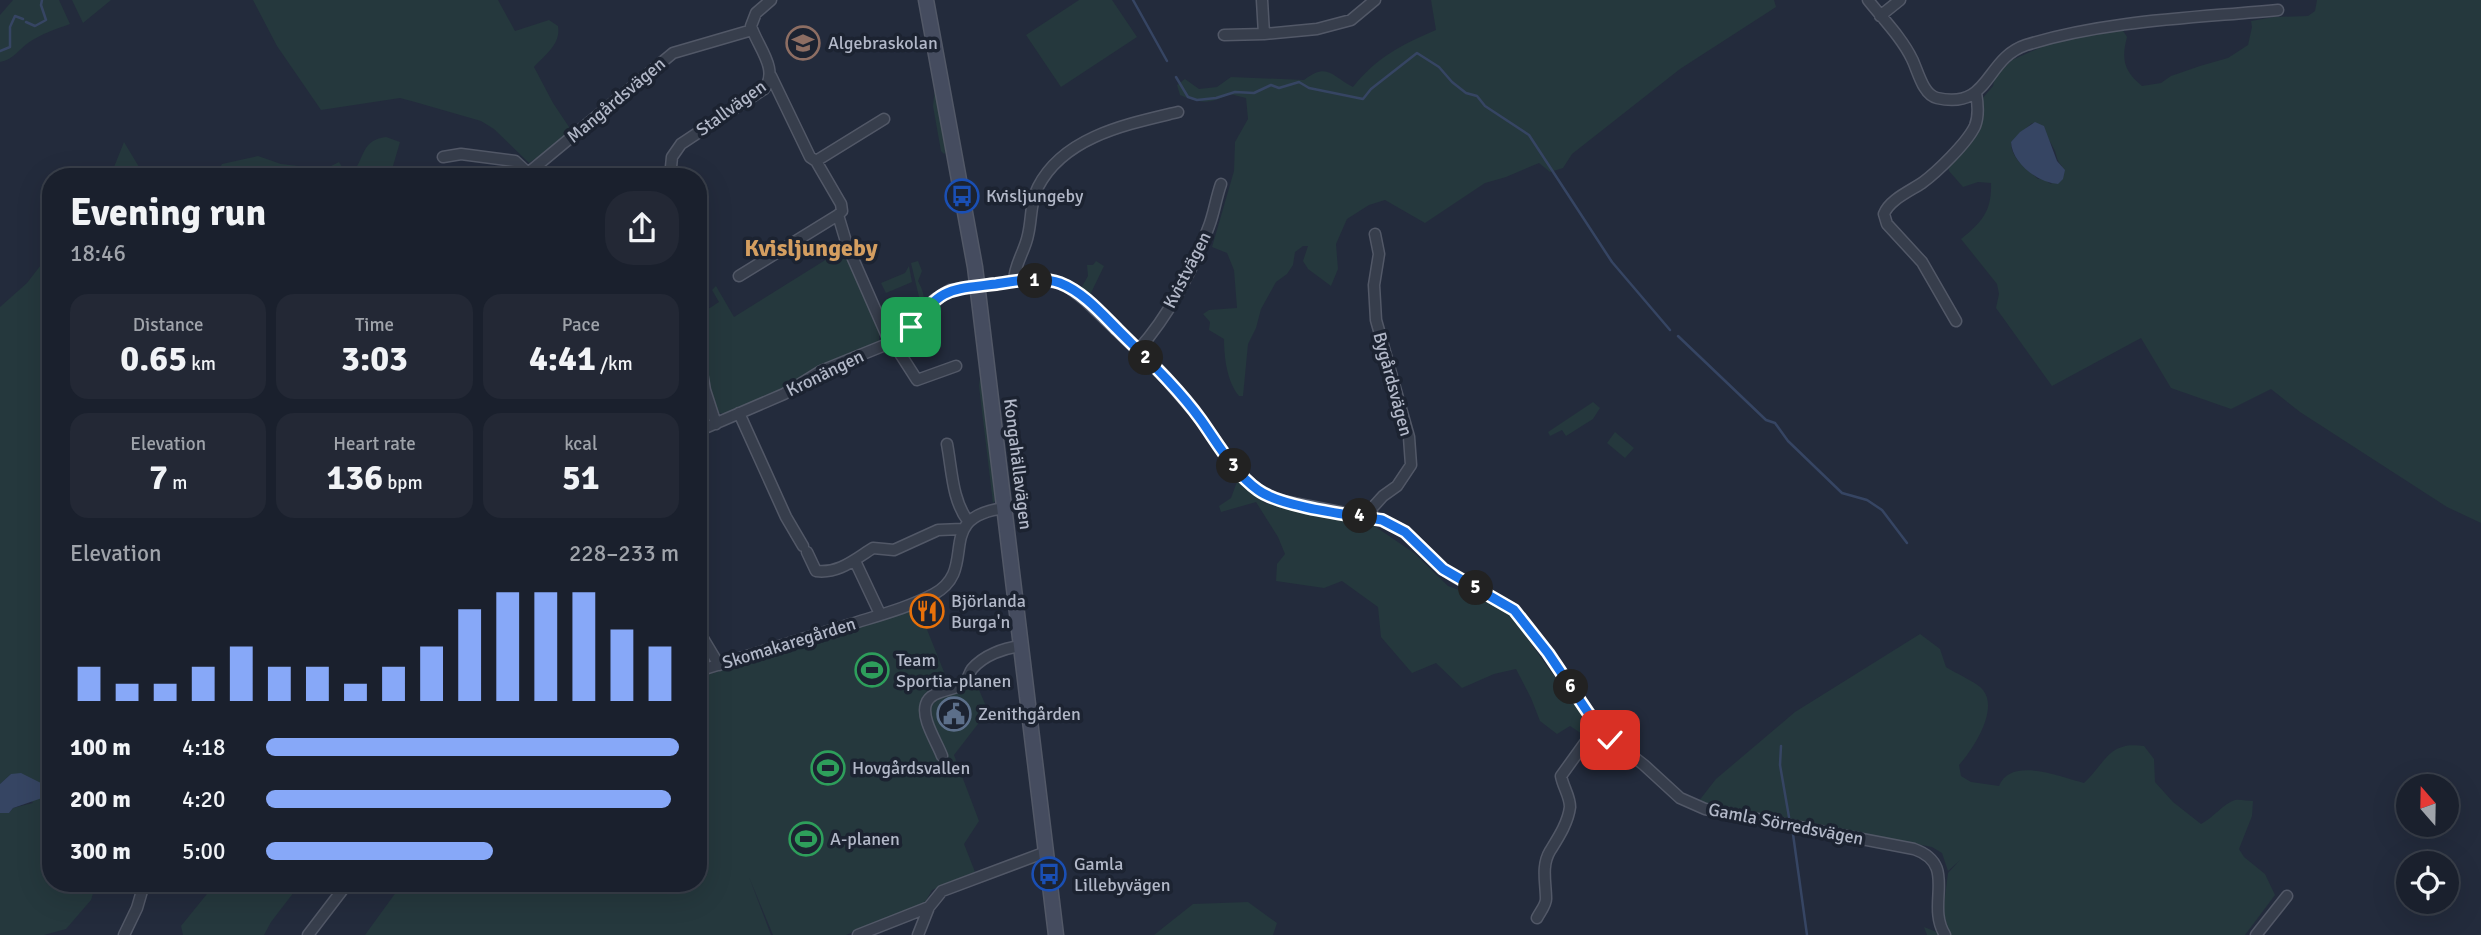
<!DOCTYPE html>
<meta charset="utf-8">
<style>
:root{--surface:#1a202d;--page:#232835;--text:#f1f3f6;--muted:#9fa3aa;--line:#383e49;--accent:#87a8f8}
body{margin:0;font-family:Signika,sans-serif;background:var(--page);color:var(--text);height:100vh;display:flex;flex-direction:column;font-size:26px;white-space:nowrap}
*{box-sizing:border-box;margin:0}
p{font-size:23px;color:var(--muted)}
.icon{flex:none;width:38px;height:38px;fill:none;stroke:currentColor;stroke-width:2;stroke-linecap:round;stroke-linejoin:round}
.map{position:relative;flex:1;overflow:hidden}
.details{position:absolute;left:42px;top:168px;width:665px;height:724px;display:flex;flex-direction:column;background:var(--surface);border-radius:28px;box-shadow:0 7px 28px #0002,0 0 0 2px var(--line)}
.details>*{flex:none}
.needle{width:46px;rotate:340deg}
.fabs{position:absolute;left:2396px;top:774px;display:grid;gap:14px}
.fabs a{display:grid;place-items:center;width:63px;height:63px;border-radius:50%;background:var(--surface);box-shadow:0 7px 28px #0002,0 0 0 2px var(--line);font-size:35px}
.pin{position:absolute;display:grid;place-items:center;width:60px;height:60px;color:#fff;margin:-30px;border-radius:14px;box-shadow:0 4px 10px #0006}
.km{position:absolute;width:35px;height:35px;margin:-18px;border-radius:50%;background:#222;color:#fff;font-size:19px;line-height:35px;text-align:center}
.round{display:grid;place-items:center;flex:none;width:74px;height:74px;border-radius:28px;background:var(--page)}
.summary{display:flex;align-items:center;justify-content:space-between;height:119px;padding:0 28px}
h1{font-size:38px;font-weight:800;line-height:52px}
.stats{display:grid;grid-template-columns:repeat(3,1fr);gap:10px;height:119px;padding:7px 28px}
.stats div{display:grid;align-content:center;border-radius:18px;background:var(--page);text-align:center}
.stats b{font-size:35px;font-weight:800}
.stats small{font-size:19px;font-weight:400}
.stats p{font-size:19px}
.chart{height:196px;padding:14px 28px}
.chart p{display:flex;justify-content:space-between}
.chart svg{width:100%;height:126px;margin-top:7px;stroke:var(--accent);stroke-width:6}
ul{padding:0 28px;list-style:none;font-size:23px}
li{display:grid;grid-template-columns:112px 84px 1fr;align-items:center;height:52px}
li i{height:18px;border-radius:9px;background:var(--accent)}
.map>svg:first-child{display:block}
.green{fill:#25383d;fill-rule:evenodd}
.water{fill:#364563}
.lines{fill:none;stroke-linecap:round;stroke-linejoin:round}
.stream{stroke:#364563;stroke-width:2.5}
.street-casing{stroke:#525867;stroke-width:13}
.secondary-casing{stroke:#525867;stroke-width:17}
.street{stroke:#373e4c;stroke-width:10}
.secondary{stroke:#454c5f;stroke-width:14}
.route-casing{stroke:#fff;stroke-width:14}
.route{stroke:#1a73e8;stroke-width:9}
.labels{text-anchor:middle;stroke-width:7;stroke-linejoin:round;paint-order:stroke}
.poi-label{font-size:18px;fill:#b2b8c8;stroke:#1c2331;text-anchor:start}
.street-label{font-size:18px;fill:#b2b8c8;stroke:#1c2331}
.district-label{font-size:24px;font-weight:bold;fill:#d49e60;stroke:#1c2331}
</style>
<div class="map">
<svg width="2481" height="935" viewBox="0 0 2481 935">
<rect width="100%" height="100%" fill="#232b3c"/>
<path class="green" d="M13,0H59L70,24C56,29 41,34 28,43C17,51 14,59 0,62V15Z
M72,0H111L83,23Z
M253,0H498L515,31L549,20L558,26C561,44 546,54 534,67L553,103L573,133L529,163L494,129L481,121L415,102L400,98L321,110L277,46Z
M1079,0H1112L1137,37L1061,87L1026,35Z
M1431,0H1774L1776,7L1680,69L1572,154L1563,168L1550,172L1539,163L1506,177L1485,183L1425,223L1385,200L1369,205L1347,219L1336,244L1338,269L1331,286L1308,269L1303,261L1308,246H1303L1295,252L1293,265L1287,274L1276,282L1261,309L1256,328L1248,344L1243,396H1239C1227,382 1224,357 1224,339L1209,330L1210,322L1203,314L1209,310L1237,308L1234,270L1227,253L1212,247L1234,171L1235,142L1248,119L1246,98L1230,94C1210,104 1201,104 1180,95L1177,85L1185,79L1199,89L1217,87L1231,77L1304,80C1328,62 1331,76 1353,87C1377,57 1401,45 1436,30Z
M2317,0H2481V523L2447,507L2300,412L2271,389L2231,409L2171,388L2141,338L2052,386L1996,308L1999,294L1997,284L1961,239C1982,222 1992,211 1991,183L1978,182L1963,187L1949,171L1948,164L1979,124L1982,99L1993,86L1995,77L2012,60L2055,41L2122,29L2127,37C2121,60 2124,71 2142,86L2161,83L2171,76L2200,66L2228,58L2248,45L2252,27L2251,21L2274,17L2308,16L2315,11ZM2032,123C2043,131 2049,138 2055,151C2057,157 2057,161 2062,166L2051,184L2042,178L2038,179C2026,168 2011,159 2011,142Z
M935,88L946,152L944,154L941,151L933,106Z
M386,137L400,142L393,166L398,177H215L222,164L258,156L281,164L325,169L339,162L345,172H353C365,158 361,140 386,137Z
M124,142L145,177H110Z
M843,249L879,327V343L730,414L717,413L705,371L699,315L719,302L712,290L716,286L734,317Z
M51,252V884H99L95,887L91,900L66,929L44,935H0V813H9L13,808L33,803L11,774L0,784V307L27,283Z
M918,261L922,271L918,281C921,287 925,295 924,303C921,317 904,331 892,334L885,321L917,306L919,297L911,263Z
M1096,261L1104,266L1089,297L1080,290L1088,276L1087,265H1093Z
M909,266L912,282L886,293L881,283L905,273Z
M981,369L997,499L993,503L979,386Z
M1593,402L1600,408L1593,419L1566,436L1562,430L1550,436L1548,432Z
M1615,432L1634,448L1625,458L1607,443Z
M1238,479L1265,503L1370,523L1414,553L1448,586L1491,602L1513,617L1548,668L1590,720L1582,734L1570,726L1557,734L1540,721L1531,698L1516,669L1494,674L1462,688L1436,663L1412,673L1381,637L1378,607L1342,581L1324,588L1276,581L1277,564L1285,554L1278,537L1256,502L1221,512L1219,506L1231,498Z
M918,607L948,682L977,685L988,711L954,755L979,821L964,844L975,872L932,890L924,904L846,935H773L749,877L771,935H365L402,884H698V678Z
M1920,634L1940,649L1946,667C1955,673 1978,683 1983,690C1999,710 1973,749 1959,765L1961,776L1971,782L1999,786C2011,756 2061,777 2084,783C2107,761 2109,741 2144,746L2154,759L2155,782L2173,802L2201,824C2213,818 2224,803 2235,800C2239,799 2248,801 2253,801L2252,816L2239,849L2244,857L2265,874L2275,895L2245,935H1927L1924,927L1939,933L1948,928L1943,912L1948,873L1960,860L1948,871L1942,853L1932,847L1698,802L1716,779L1795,712Z
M209,884H294V892L271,922L264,935H183L181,926L211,889Z
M1248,902L1277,923L1273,935H1154L1193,904Z"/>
<path class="water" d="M2035,122L2044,126L2057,161L2065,170L2063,179L2058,184C2038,183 2012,163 2011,142L2020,132Z
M21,773L49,787L45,797L13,808L9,813H0V784L11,774Z"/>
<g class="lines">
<path class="stream" d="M1133,0L1167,61
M26,22L35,26L46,20L41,5L42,0
M0,51L10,47V27L15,16L23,19
M1176,77L1188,97L1197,100L1216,98L1235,92L1254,93L1271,85L1279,88L1299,82L1309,88L1363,99L1371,89L1417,53L1439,67L1452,82L1466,93L1477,96L1485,106L1529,135L1612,262L1670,330
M1678,336L1766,420L1775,423L1788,441L1842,493L1867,500L1882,510L1907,543
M1781,746L1780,765L1789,817
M1793,834L1807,935"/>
<defs>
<path id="street" d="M1262,0L1264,34L1317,29L1351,20L1375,0
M1868,0C1883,19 1902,38 1912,59C1918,71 1923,95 1937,98C1991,110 1984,59 2026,45C2107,20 2195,18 2278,10
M1880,16L1900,0
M1224,35L1264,34
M771,76L810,157L816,161L841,204L842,211L838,215L847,245L890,343
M443,157L461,154L515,161L528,173
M816,161L884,119
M531,177L528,173L673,53L752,30
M670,177L672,157L681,144L764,89C780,70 757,46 751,26L756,13L771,0
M739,276L838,215
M1014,281C1014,265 1025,251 1028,235C1032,219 1030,202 1038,187C1064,136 1128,124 1178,112
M1956,321L1922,262L1887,224L1884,214C1889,200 1910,191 1922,183C1937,172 1967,143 1975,126C1979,116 1978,104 1976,93
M892,341L917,380L956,366
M1138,350C1168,317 1194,268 1209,226C1214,213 1216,198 1221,184
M699,355L705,390L716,424
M739,413L786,517L803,546
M698,431L784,394L821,371L890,343L911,327L934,300L950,290L1014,281L1055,282L1067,286L1085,300L1159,371L1197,415L1241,476L1257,489L1278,500L1382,520L1405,532L1443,569L1455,577L1514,610L1548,654L1603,733L1644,765L1680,798L1705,809L1914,849C1959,865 1925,903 1945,935
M947,444C952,470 952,500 968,521
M1369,518L1373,507L1383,496L1397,486L1411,465L1409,437L1376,320L1374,285L1379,254L1375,234
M807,552L816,571C839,574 855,559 873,548L894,550L938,530L962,529
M855,561L880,614
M698,630L719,665
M698,671C748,656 798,640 848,625C876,616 908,608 934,594C981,568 931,517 1005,508
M942,756C937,742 921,719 926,704C931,689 954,692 964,683C968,680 969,673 972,669C984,655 1004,648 1021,646
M1537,918C1540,912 1546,905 1546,899C1546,883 1541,866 1550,851C1558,838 1568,823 1570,807C1570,796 1563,787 1561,776L1597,726
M124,935L137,908L144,884
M308,935L347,884
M858,935L929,907
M918,935L929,907L942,891L1046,852
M2256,935L2287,896"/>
<path id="secondary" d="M926,0L975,267L1056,935"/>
</defs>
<use href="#street" class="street-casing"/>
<use href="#secondary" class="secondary-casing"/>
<use href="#street" class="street"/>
<use href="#secondary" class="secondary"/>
</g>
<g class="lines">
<defs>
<path id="route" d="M911,327C943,287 947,290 996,284C1016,281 1041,276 1060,283C1083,292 1101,313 1118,330C1147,359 1177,387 1201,420C1218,444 1234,473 1258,490C1281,507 1351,515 1382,520L1405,532L1443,569L1514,610L1548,653L1597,726L1610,740"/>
</defs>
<use href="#route" class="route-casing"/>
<use href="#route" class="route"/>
</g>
<defs>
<symbol id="school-ring" viewBox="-11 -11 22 22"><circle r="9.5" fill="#1c2331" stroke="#8d6e63" stroke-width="1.5"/><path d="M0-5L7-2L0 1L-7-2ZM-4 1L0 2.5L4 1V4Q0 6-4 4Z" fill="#8d6e63"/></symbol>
<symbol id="bus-ring" viewBox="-11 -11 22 22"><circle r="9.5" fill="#1c2331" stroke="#1a4fb4" stroke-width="1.5"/><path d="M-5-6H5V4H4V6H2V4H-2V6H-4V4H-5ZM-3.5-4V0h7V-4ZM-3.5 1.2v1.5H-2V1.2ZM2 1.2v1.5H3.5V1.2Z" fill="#1a4fb4"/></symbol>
<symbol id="restaurant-ring" viewBox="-11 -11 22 22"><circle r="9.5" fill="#1c2331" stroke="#e8710a" stroke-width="1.5"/><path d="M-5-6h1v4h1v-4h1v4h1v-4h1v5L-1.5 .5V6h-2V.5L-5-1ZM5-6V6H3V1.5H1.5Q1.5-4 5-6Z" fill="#e8710a"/></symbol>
<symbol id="stadium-ring" viewBox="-11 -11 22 22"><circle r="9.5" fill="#1c2331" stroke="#2e9e5b" stroke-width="1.5"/><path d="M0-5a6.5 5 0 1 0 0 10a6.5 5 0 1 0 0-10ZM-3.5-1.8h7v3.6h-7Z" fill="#2e9e5b"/></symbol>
<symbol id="civic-ring" viewBox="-11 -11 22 22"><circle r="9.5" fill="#1c2331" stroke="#5c6f8a" stroke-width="1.5"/><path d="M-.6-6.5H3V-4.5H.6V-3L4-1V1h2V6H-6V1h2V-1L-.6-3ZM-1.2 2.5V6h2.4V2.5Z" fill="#5c6f8a"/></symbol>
</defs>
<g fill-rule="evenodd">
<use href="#school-ring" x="784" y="24" width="38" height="38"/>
<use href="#bus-ring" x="943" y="177" width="38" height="38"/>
<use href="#restaurant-ring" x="908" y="592" width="38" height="38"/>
<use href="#stadium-ring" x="853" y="651" width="38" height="38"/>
<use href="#civic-ring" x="935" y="695" width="38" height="38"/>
<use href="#stadium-ring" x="809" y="749" width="38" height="38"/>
<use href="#stadium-ring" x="787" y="820" width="38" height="38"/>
<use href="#bus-ring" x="1030" y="855" width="38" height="38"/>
</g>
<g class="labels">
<g class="poi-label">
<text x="828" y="49">Algebraskolan</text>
<text x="986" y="202">Kvisljungeby</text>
<text x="951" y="607">Björlanda<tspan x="951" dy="21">Burga'n</tspan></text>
<text x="896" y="666">Team<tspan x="896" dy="21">Sportia-planen</tspan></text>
<text x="978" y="720">Zenithgården</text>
<text x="852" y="774">Hovgårdsvallen</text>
<text x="830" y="845">A-planen</text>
<text x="1074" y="870">Gamla<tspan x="1074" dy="21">Lillebyvägen</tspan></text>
</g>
<g class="street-label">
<text transform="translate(616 100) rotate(-40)" y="6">Mangårdsvägen</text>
<text transform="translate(731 108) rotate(-36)" y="6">Stallvägen</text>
<text transform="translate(1187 270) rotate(-63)" y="6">Kvistvägen</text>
<text transform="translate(825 373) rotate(-26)" y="6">Kronängen</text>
<text transform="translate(1393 384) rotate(75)" y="6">Bygårdsvägen</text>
<text transform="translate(1018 464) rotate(83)" y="6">Kongahällavägen</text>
<text transform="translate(789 643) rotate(-17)" y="6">Skomakaregården</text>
<text transform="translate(1786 824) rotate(11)" y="6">Gamla Sörredsvägen</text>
</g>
<g class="district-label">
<text x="811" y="256">Kvisljungeby</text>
</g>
</g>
</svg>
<div class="fabs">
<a><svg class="needle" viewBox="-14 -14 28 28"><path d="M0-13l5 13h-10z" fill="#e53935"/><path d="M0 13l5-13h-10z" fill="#9fa3aa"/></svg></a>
<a><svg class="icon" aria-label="locate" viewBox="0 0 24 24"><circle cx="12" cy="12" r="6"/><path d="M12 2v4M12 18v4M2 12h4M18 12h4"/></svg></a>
</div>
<div class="pin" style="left:911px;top:327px;background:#1e9e55"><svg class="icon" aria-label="arrive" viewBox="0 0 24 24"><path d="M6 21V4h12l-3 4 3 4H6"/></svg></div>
<div class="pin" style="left:1610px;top:740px;background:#d93025"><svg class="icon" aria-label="check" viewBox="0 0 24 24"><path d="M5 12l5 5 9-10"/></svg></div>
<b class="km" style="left:1035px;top:281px">1</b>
<b class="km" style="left:1146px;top:358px">2</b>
<b class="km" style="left:1234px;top:466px">3</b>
<b class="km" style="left:1360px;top:516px">4</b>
<b class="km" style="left:1476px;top:588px">5</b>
<b class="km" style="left:1571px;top:687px">6</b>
<section class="details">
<div class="summary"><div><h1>Evening run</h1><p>18:46</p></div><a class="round"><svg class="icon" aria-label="share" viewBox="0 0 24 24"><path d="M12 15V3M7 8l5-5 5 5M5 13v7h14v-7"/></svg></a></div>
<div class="stats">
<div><p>Distance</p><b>0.65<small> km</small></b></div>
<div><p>Time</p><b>3:03</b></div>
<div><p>Pace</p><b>4:41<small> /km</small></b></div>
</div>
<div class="stats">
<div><p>Elevation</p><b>7<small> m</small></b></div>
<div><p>Heart rate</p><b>136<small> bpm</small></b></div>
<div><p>kcal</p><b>51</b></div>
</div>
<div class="chart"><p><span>Elevation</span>228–233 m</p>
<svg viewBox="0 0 160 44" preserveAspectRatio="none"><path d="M5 44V32M15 44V38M25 44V38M35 44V32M45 44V25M55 44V32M65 44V32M75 44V38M85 44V32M95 44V25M105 44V12M115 44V6M125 44V6M135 44V6M145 44V19M155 44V25"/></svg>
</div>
<ul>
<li><b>100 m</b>4:18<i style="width:100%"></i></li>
<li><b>200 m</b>4:20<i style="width:98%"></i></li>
<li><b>300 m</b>5:00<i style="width:55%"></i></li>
</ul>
</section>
</div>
